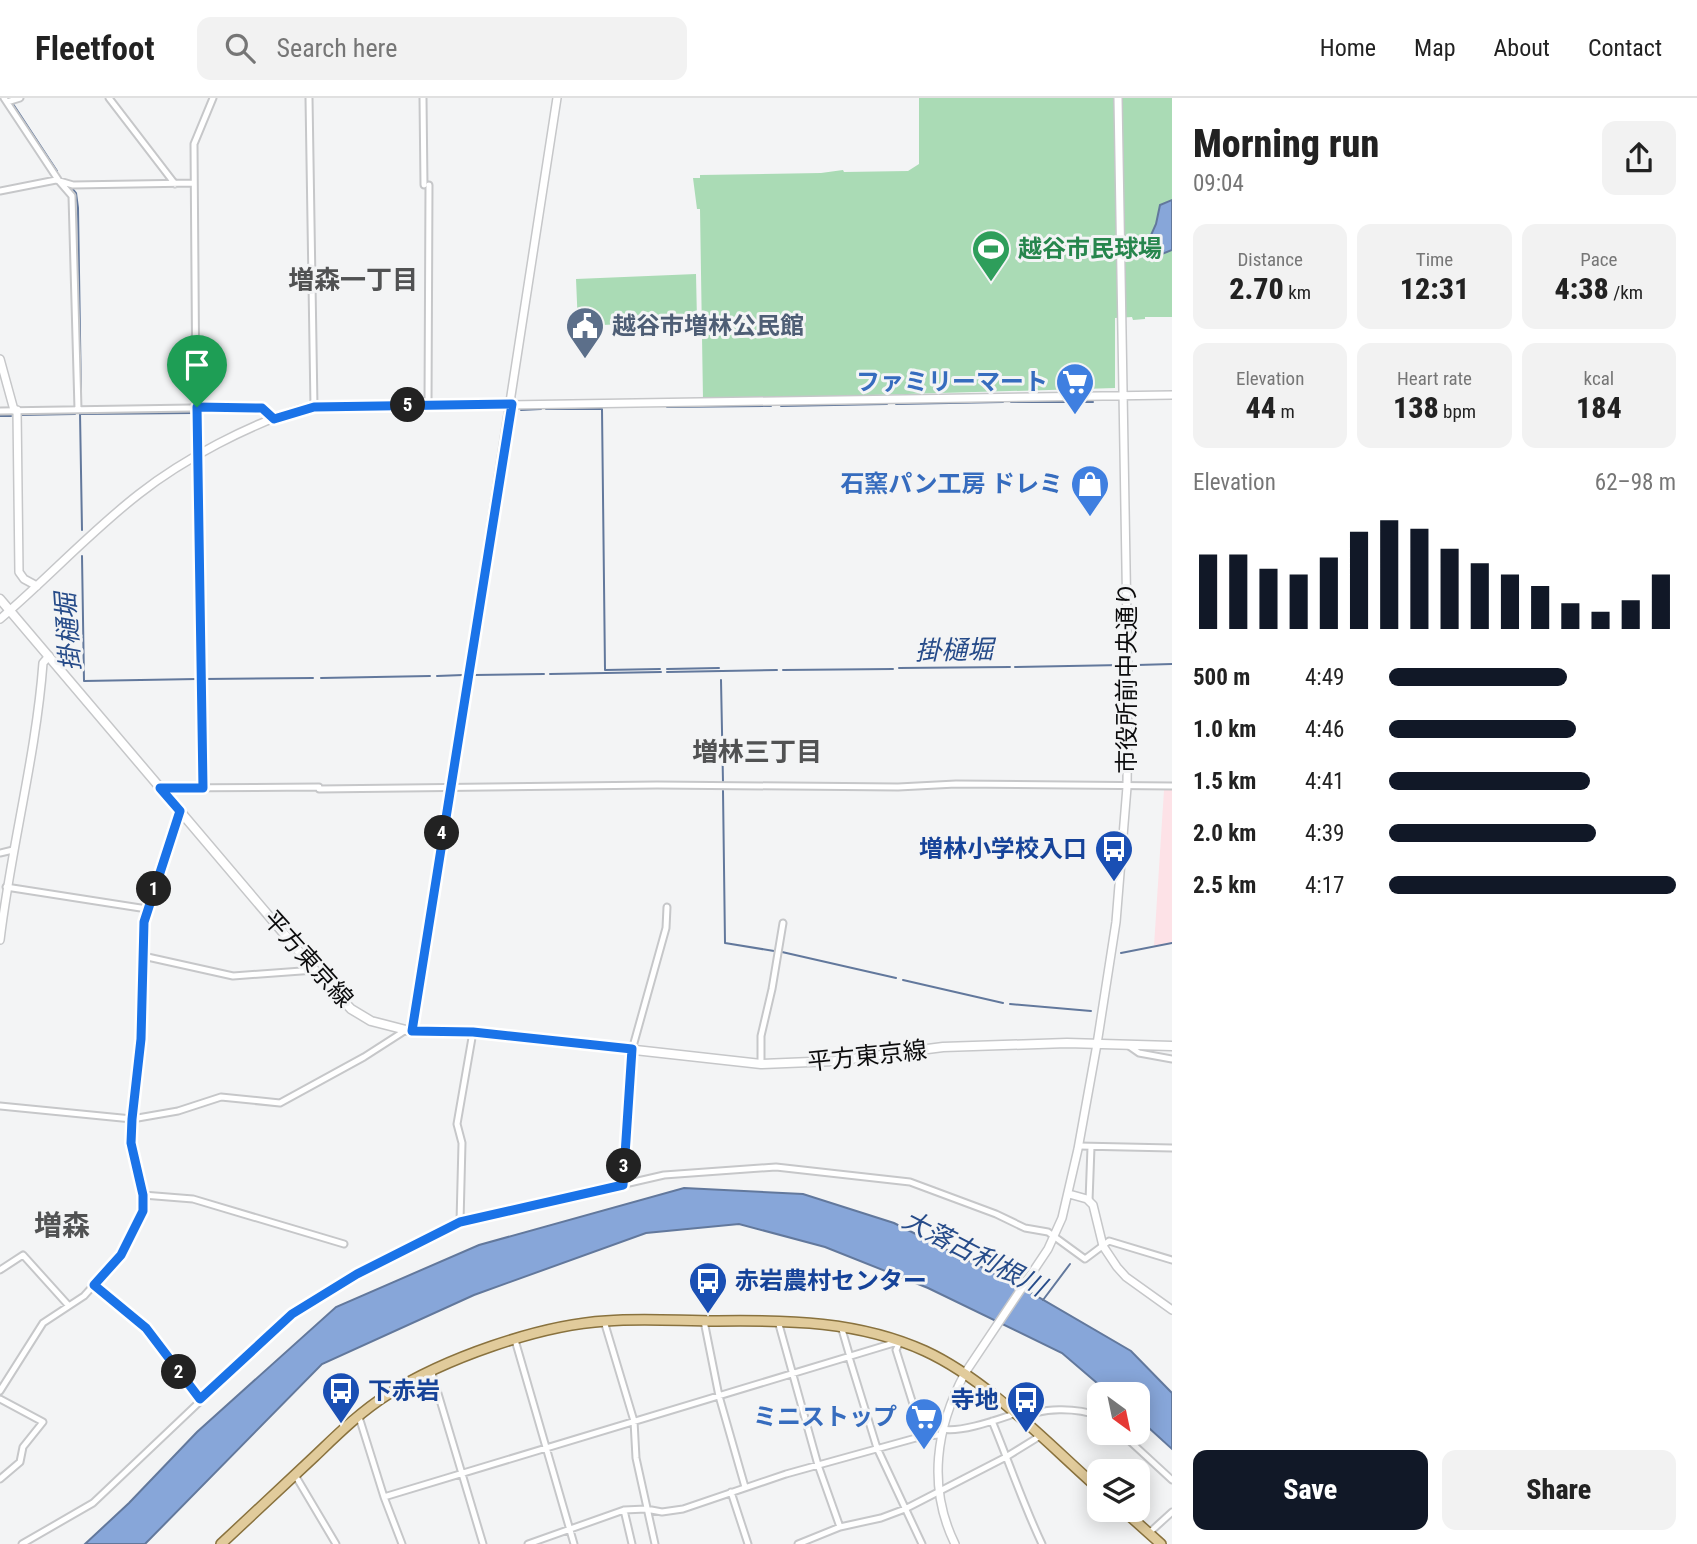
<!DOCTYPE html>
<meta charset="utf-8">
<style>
:root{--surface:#fff;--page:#f2f2f2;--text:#222;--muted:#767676;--line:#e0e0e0;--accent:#111827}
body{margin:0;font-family:"Roboto Condensed","Noto Sans JP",sans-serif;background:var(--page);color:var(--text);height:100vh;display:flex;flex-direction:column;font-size:26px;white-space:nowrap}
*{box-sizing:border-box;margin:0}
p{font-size:23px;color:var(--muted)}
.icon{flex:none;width:38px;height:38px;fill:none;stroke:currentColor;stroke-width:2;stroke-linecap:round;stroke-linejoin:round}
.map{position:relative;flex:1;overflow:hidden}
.panel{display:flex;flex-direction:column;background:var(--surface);width:525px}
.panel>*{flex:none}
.needle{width:46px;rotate:147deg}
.controls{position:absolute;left:1087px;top:1284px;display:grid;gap:14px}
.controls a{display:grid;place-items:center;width:63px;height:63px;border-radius:14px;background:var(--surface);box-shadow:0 4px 18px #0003;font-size:35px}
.pin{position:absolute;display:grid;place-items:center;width:60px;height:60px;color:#fff;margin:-72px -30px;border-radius:50% 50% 50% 0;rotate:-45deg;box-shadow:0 0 7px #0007}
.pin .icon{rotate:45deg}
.km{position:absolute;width:35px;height:35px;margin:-18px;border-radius:50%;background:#222;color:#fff;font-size:19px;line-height:35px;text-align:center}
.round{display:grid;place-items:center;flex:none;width:74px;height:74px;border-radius:14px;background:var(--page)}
.headline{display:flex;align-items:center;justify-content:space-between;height:119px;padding:0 21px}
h1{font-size:38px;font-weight:800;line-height:52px}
.stats{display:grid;grid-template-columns:repeat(3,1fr);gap:10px;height:119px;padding:7px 21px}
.stats div{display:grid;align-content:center;border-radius:14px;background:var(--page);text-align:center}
.stats b{font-size:30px;font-weight:800}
.stats small{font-size:19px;font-weight:400}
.stats p{font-size:19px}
.chart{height:196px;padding:14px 21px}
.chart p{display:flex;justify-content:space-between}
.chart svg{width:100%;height:126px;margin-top:7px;stroke:var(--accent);stroke-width:6}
.primary-button{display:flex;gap:14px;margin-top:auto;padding:14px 21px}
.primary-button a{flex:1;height:80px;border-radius:14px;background:var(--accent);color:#fff;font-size:28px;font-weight:800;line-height:80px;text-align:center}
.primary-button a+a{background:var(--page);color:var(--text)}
ul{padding:0 21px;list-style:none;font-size:23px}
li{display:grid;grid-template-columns:112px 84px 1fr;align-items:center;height:52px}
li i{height:18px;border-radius:9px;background:var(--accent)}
header{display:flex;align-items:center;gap:42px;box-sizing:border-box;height:98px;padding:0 35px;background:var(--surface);border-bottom:2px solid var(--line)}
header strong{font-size:33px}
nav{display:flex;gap:38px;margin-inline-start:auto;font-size:24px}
.search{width:490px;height:63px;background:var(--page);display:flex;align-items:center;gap:18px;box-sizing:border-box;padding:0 24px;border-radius:14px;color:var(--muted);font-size:26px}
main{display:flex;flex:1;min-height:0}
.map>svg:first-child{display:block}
.education{fill:#fde2e7}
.green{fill:#aadbb5}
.water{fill:#87a6d9;stroke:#62789c;stroke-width:2}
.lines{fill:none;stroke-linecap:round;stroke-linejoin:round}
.stream{stroke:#62789c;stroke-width:2}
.minor-casing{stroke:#c6c7c9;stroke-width:9}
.tertiary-casing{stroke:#c6c7c9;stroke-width:10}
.secondary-casing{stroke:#c6c7c9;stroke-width:11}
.primary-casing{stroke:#89723e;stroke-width:12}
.minor{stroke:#fff;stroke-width:5}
.tertiary{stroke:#fff;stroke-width:7}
.secondary{stroke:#fff;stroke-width:8}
.primary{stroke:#e1cb9b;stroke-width:9}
.route-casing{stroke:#fff;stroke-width:14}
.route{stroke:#1a73e8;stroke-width:9}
.labels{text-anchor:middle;stroke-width:6;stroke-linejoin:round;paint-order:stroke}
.leisure-label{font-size:24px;font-weight:bold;fill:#27864d;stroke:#f3f4f5;text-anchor:start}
.service-label{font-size:24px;font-weight:bold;fill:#4e5e75;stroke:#f3f4f5;text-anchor:start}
.shop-label{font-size:24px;font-weight:bold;fill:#366cbe;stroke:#f3f4f5;text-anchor:end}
.street-label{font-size:24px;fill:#0c0c0d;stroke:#f3f4f5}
.transit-label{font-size:24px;font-weight:bold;fill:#164399;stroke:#f3f4f5;text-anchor:end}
.neighbourhood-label{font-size:26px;font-weight:bold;fill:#515253;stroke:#f3f4f5}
.water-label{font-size:26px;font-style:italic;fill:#264b89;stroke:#f3f4f5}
.quarter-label{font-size:28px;font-weight:bold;fill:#515253;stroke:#f3f4f5}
</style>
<header>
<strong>Fleetfoot</strong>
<div class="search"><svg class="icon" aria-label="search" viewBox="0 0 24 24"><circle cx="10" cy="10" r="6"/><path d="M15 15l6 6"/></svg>Search here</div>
<nav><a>Home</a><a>Map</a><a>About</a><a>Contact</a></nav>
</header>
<main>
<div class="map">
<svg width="1172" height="1446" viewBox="0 0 1172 1446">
<rect width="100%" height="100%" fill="#f3f4f5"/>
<path class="education" d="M1164,692H1172V845L1154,848Z"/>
<path class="green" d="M919,0H1172V219H1145V221L1133,222L1132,219L1115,220V290L703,302L700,111H697L693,80H700V77L821,75L843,72L844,74L908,73L919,66Z
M696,176L697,223L578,228L576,181Z"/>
<path class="water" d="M1172,102V152L1157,158L1150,154L1147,146L1156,126L1160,107Z
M684,1090L803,1096L894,1125L1021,1189L1131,1253L1172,1295V1351L1138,1320V1297H1111L1062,1255L928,1190L825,1149L739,1126L646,1135L474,1197L322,1266L145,1446H85L129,1405L197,1334L336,1209L479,1147Z"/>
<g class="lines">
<path class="stream" d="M13,6L57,73
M72,90L76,95L78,110L81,301
M1011,304H1093
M896,306L1003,304
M781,308L887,306
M667,309L771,308
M546,311H602L605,572L660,571
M431,312L499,311
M521,312L541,311
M364,313L426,312
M80,315L82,432
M199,315L253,314
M81,316L194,315
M21,317L75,316
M0,318H11
M82,458L84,583L197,581
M1137,567L1172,566
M1015,569L1122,567
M899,570L1010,569
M667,571L719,570
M783,572L893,571
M667,574L777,572
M550,576L661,574
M475,577L544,576
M437,578L463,577
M321,580L430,578
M203,581L313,580
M721,582L723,684
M723,693L725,845L774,853
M782,854L896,880
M1121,855L1172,845
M903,882L1003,905
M1010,906L1091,913
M1043,1202L1070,1166"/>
<defs>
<path id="minor" d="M4,0L59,83L72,98L78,311
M109,0L175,86
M309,0L314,309
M423,0L424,87
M7,4L20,0
M0,93L56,82L73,87L194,85
M428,307L429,87
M196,309L194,46L213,0
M197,309L203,690
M0,313L256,309L269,314L274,321
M160,690L319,689
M319,691L657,687L898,689L956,686L1172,688
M0,755L13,752
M6,789L147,811
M143,858L233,878L315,872
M1129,948L1139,955L1172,961
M761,966V938L772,891L783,825
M0,1008L132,1021L178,1013L221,999L280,1005L364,959L406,932
M1079,1048L1172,1050
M623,1087L632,952L666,830L667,809
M143,1097L193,1101L344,1146
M1089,1103L1091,1049
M460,1124L462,1045L457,1026L473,934
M0,1172L23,1157L69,1208
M94,1187L146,1230L200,1301
M604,1223L634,1323L636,1360L655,1446
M704,1223L719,1298L745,1389
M778,1223L818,1367L840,1429
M841,1228L850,1259
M515,1242L574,1446
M900,1244L896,1252L923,1338
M849,1259L877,1350L922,1446
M431,1272L483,1446
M0,1293L43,1225L84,1198L121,1157L143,1113V1097L131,1045L132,1021L141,941L143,824L180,713
M0,1301L43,1324L23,1349L20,1364L0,1381
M359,1319L384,1399L402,1446
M1021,1322C1040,1308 1078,1310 1099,1318
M992,1323C1009,1364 1023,1406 1042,1446
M942,1331C960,1335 996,1322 1014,1316
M1121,1335L1172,1382
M295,1377L336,1446
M731,1394L748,1446
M384,1399L897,1244
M624,1412L632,1446
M1149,1435L1172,1414
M22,1446L93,1405L292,1216L357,1176L460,1124L664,1077L776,1069L910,1084L996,1116L1025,1130L1048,1134L1085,1161L1109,1143L1172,1162
M528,1446L624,1412L646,1411L662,1414L683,1411L786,1376L923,1338L941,1337
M798,1446L840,1429L881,1420L905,1411L1006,1359L1040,1338"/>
<path id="tertiary" d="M0,261L14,312
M17,312L19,474L24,481L37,488
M0,521C47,481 90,434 139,396C182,362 251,325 304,310L1172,297
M0,842C11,749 36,658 43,565L49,558
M412,933C460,622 511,311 557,0
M1069,1096L1087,1101L1093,1107L1103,1148L1117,1169L1126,1179L1172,1212
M955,1446C927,1389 936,1329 965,1275L1048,1151L1062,1120L1078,1051L1097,946L1116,824L1127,689L1128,586L1118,0"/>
<path id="secondary" d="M0,501L319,877L351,911L371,923L406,932L473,934L761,966L835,963L943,949L1067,945L1172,948"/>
<path id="primary" d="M1123,1412L1161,1446
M221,1446C252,1417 283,1388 314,1359C337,1337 360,1314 387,1297C443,1261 539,1227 606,1223C643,1220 680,1223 717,1223C788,1222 859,1223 925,1253C988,1282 1047,1345 1099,1391"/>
</defs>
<use href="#minor" class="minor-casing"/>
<use href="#tertiary" class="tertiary-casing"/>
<use href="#secondary" class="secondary-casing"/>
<use href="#primary" class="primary-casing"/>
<use href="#minor" class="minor"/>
<use href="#tertiary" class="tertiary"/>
<use href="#secondary" class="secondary"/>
<use href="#primary" class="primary"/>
</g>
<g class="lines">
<defs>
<path id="route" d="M512,306L412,933L473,934L632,951L623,1087L460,1124L357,1176L292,1216L200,1301L146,1230L94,1187L121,1157L143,1113V1097L131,1045L132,1021L141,941L144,824L180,713L160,690H203L197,309L262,310L274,321L314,309Z"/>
</defs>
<use href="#route" class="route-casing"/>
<use href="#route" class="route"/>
</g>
<defs>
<symbol id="stadium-pin" viewBox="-11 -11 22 30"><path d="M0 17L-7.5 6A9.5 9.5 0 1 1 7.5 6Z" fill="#2e9e5b" stroke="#f3f4f5"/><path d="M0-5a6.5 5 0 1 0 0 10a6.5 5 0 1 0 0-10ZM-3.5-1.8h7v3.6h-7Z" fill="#fff"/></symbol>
<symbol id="civic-pin" viewBox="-11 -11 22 30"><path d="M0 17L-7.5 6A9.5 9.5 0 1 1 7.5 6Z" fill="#5c6f8a" stroke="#f3f4f5"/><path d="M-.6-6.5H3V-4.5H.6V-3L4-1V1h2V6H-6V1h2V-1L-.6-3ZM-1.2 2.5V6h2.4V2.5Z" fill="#fff"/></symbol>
<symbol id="supermarket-pin" viewBox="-11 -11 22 30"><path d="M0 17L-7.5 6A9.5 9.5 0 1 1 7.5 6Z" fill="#3f7fe0" stroke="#f3f4f5"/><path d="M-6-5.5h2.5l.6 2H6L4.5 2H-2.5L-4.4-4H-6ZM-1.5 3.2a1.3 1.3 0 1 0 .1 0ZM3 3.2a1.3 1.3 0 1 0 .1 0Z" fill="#fff"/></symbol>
<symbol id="shop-pin" viewBox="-11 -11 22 30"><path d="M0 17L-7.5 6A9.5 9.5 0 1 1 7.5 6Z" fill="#3f7fe0" stroke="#f3f4f5"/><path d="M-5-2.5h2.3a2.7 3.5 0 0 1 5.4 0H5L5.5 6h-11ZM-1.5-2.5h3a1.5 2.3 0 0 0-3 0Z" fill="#fff"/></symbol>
<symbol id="bus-pin" viewBox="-11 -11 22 30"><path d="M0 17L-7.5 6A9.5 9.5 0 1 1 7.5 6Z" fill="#1a4fb4" stroke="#f3f4f5"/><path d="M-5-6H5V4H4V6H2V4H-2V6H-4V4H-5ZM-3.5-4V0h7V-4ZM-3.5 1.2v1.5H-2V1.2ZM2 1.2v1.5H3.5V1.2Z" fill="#fff"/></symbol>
</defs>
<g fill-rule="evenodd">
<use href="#stadium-pin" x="969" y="129" width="44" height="60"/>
<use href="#civic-pin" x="563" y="206" width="44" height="60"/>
<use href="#supermarket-pin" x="1053" y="262" width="44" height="60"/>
<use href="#shop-pin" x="1068" y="364" width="44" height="60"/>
<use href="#bus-pin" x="1092" y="729" width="44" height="60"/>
<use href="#bus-pin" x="686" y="1161" width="44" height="60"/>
<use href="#bus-pin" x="319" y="1271" width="44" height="60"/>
<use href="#bus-pin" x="1004" y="1280" width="44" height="60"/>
<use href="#supermarket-pin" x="902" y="1297" width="44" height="60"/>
</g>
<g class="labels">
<g class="leisure-label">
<text x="1018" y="159">越谷市民球場</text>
</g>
<g class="service-label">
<text x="612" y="236">越谷市増林公民館</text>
</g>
<g class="shop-label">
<text x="1048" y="292">ファミリーマート</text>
<text x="1063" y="394">石窯パン工房 ドレミ</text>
<text x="897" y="1327">ミニストップ</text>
</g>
<g class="street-label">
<text transform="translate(1127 580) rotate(-90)" y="8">市役所前中央通り</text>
<text transform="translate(308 861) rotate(48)" y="8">平方東京線</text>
<text transform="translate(867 958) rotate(-6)" y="8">平方東京線</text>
</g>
<g class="transit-label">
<text x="1087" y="759">増林小学校入口</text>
<text x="735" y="1191" text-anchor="start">赤岩農村センター</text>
<text x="368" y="1301" text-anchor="start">下赤岩</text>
<text x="999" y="1310">寺地</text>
</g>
<g class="neighbourhood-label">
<text x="353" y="191">増森一丁目</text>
<text x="757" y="663">増林三丁目</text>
</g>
<g class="water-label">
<text transform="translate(68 534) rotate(-94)" y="9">掛樋堀</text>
<text transform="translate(954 552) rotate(-1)" y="9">掛樋堀</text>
<text transform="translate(974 1155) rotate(27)" y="9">大落古利根川</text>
</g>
<g class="quarter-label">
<text x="62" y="1137">増森</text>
</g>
</g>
</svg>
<div class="controls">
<a><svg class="needle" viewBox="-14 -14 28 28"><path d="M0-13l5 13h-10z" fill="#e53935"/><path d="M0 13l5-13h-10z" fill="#767676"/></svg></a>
<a><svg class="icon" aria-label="layers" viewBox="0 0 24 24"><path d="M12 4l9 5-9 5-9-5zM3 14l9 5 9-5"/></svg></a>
</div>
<div class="pin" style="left:197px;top:309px;background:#1e9e55"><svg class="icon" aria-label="arrive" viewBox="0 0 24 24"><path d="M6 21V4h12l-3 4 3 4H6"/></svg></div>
<b class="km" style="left:154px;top:791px">1</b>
<b class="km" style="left:179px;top:1274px">2</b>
<b class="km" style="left:624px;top:1068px">3</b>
<b class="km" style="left:442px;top:735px">4</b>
<b class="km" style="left:408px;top:307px">5</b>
</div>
<section class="panel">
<div class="headline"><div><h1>Morning run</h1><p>09:04</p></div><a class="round"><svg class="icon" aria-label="share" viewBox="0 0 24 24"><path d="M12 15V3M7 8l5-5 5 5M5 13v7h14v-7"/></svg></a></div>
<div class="stats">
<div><p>Distance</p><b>2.70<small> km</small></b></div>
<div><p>Time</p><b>12:31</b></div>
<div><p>Pace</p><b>4:38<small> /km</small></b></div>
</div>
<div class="stats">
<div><p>Elevation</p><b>44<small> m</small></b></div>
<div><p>Heart rate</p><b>138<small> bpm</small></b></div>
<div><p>kcal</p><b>184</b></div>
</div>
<div class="chart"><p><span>Elevation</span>62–98 m</p>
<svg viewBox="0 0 160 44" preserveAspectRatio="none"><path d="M5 44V18M15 44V18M25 44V23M35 44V25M45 44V19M55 44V10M65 44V6M75 44V9M85 44V16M95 44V21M105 44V25M115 44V29M125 44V35M135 44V38M145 44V34M155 44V25"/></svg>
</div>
<ul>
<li><b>500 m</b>4:49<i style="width:62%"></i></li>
<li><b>1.0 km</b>4:46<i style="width:65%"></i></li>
<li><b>1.5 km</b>4:41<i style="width:70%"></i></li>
<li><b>2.0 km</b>4:39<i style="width:72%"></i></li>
<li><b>2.5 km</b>4:17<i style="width:100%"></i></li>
</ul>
<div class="primary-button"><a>Save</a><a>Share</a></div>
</section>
</main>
